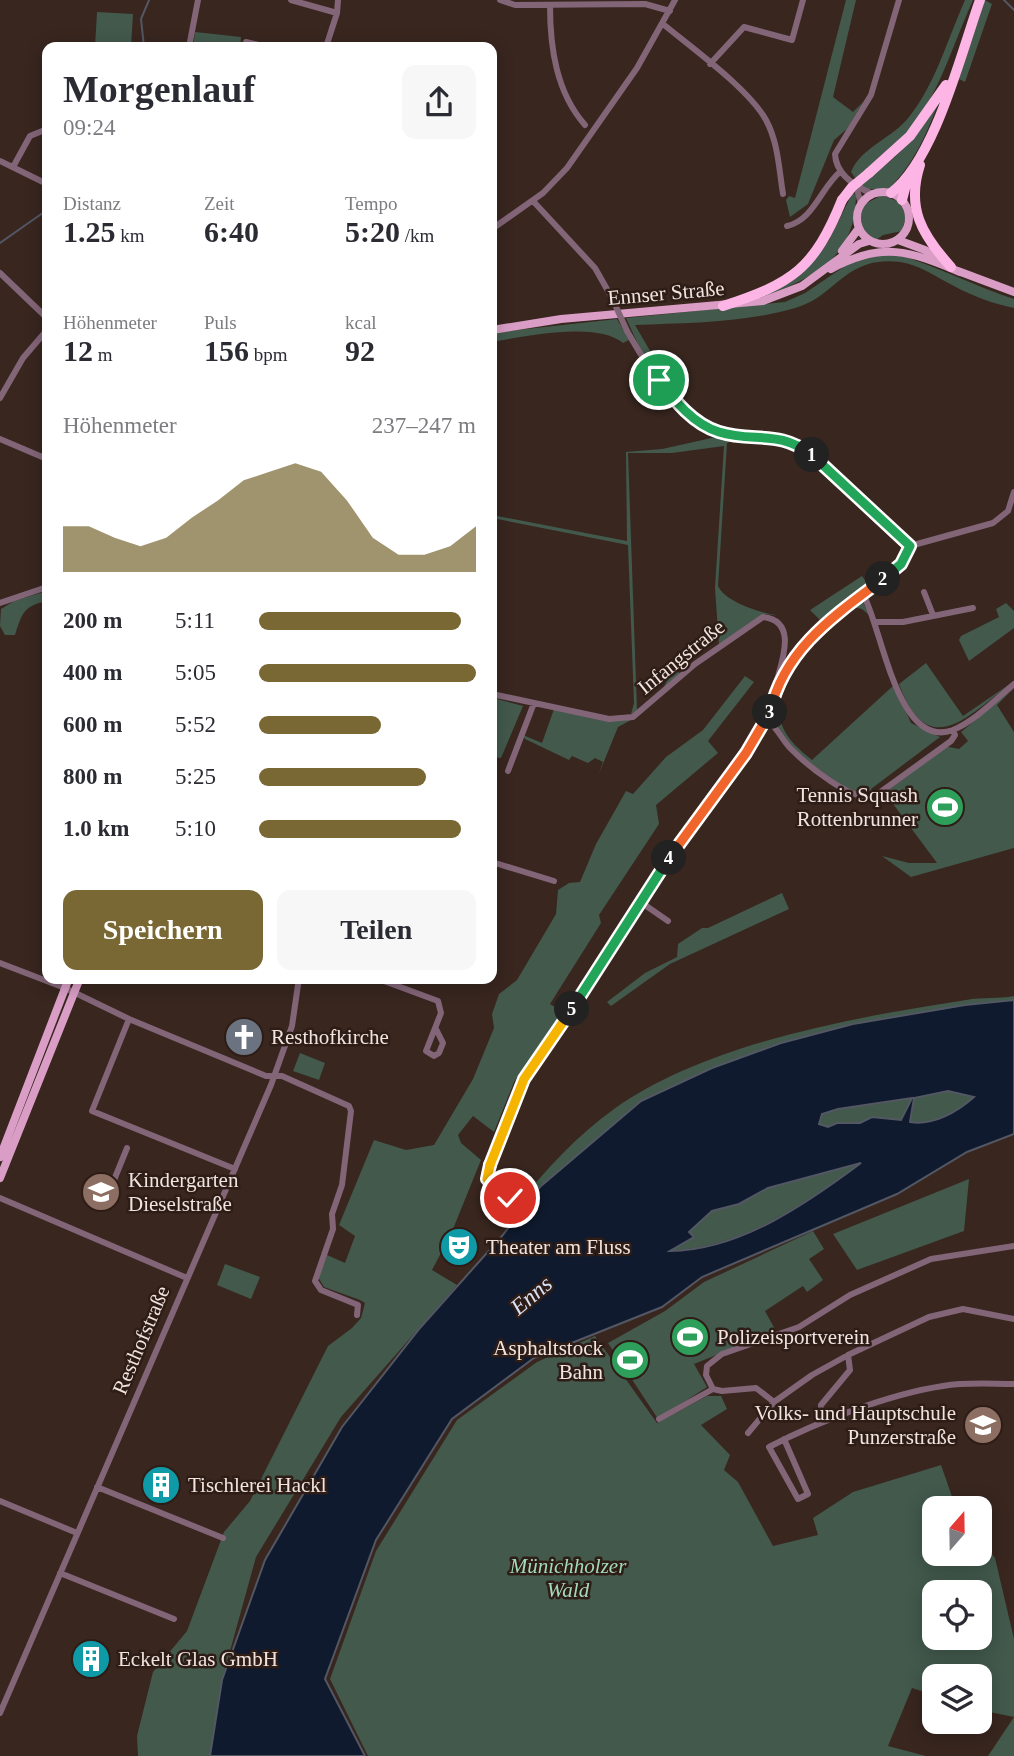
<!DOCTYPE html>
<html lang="de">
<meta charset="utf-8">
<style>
:root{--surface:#fff;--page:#f7f7f7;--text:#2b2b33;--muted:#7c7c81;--accent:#796833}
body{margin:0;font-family:"Times New Roman",serif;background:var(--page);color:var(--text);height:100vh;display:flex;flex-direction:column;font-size:26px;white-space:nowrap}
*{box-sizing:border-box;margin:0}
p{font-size:23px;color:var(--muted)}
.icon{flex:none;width:38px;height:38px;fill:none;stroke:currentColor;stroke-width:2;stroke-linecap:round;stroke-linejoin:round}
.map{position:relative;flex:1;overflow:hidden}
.side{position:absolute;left:42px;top:42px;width:455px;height:942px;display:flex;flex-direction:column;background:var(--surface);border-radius:14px;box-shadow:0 4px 18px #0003}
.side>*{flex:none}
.needle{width:46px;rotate:20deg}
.tools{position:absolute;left:922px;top:1496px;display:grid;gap:14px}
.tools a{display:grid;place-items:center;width:70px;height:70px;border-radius:14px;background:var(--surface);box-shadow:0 4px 18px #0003;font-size:35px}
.pin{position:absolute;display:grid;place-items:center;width:60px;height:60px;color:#fff;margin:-30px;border:4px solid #fff;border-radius:50%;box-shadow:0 2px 7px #0007}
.km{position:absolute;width:35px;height:35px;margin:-18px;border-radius:50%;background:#222;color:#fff;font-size:19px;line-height:35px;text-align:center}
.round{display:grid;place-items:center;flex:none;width:74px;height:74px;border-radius:14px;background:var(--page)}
.head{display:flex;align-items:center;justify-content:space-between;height:119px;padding:0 21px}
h1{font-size:38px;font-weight:600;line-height:52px}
.stats{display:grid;grid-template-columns:repeat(3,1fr);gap:10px;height:119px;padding:7px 21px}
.stats div{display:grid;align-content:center}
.stats b{font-size:30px;font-weight:600}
.stats small{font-size:19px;font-weight:400}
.stats p{font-size:19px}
.chart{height:196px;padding:14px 21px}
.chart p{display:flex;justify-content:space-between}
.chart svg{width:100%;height:126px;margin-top:7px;fill:var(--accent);opacity:.7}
.primary-button{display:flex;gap:14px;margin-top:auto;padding:14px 21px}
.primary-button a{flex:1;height:80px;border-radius:14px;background:var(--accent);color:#fff;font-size:28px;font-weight:600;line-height:80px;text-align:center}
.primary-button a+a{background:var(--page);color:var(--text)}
ul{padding:0 21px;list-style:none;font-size:23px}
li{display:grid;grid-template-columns:112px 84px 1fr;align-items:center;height:52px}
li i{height:18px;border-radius:9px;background:var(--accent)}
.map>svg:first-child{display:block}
.green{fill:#42594c;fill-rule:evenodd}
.water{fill:#0f1a2e;stroke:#535763;stroke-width:2;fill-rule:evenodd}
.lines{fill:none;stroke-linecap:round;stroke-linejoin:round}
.stream{stroke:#535763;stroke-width:2}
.minor{stroke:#836578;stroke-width:6}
.major{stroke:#da9ec6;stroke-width:8}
.highway{stroke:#fdb5e5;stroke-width:10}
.minor-bridge{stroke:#836578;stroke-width:6}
.highway-bridge{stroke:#fdb5e5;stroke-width:10}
.split-1-casing{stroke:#fff;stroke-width:14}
.split-2-casing{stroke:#fff;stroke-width:14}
.split-3-casing{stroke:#fff;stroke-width:14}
.split-4-casing{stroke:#fff;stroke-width:14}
.split-5-casing{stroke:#fff;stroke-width:14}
.split-6-casing{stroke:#fff;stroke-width:14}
.split-7-casing{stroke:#fff;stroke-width:14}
.split-1{stroke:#22a559;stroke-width:9}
.split-2{stroke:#22a559;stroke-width:9}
.split-3{stroke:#f0652b;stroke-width:9}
.split-4{stroke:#f0652b;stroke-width:9}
.split-5{stroke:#22a559;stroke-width:9}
.split-6{stroke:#f5b400;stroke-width:9}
.split-7{stroke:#f5b400;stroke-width:9}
.labels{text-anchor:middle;stroke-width:5;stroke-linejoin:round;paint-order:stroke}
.street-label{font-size:21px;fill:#f1e4df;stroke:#2e1c16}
.poi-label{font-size:21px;fill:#f1e4df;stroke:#2e1c16;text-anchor:start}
.park-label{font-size:21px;font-style:italic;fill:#a2dbbc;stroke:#2e1c16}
.water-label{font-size:23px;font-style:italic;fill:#d7e1f5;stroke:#2e1c16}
</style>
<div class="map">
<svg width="1014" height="1756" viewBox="0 0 1014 1756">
<rect width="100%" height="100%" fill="#38261f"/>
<path class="green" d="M846,0H856L833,97L853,112L863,102L847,129L834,140L808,204L790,217L786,200L789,196L795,198L797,190Z
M965,0H973C940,75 930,132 855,178L851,172C861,147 893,138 909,117C935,85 948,38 965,0Z
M985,0L992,4L965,82L959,79Z
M97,12L133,14L131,47H95Z
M195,32L241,37L240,47H193Z
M939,101C927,134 914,163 889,189H868L861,185L895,157L919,132Z
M853,192L856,196C855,259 813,278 760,298L796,278L816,258L829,240Z
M882,195L900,202L906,215L902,231L883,235L876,240C861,233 857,218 865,204Z
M892,253C935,265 972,285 1014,299V308C994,304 972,296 954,286C936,277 920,265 900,262C845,255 836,297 795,308C744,323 688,323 635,325L667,380L664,382L642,353L626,318L785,302L805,293L854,260Z
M617,319L629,340L623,343C597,321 525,336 492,342V334L500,332Z
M716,437L733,440L727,443L718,586C726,603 764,614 782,616L764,614L719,646L715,588L724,446L672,453H628L637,710L664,687L673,668L681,674L634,714H631L634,703L628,545L492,518V515L627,541L626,452L662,449Z
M862,576L869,586L821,621L810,610Z
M47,591V601C23,606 22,614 15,635H5L0,626L1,609L14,601Z
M856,601L863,602L869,615L862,609L852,607C828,618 777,686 779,712C781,734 796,747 812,760L894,685L911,723L940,737L871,789L874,795L867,796L842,786L811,764L792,747L777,725L774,714L778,693L811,640Z
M1006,603L1014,611V628L969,661L959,640L961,636L999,617L996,609Z
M926,663L963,716L1014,681C969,715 928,764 899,684Z
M745,676L754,682L708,741L718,753L656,805L659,824L599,915L601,923L550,1004L563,1012L514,1082L494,1132L473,1116L458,1135L461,1143L481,1160L451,1234L432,1270L457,1285L341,1417L256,1557L222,1680L210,1756H138L137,1736L153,1672L187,1631L224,1532L250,1501L328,1346L352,1328L361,1318L365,1303L360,1300L324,1287L318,1277L327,1255L345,1263L355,1236L339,1225L374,1140L406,1150L434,1145L473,1079L494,1028L492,1014L499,994L517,980L556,914L558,890L569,883L580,882L596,844L626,791L633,794L666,757L703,730Z
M1014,688L997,705L1014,732V848L911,877L882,856L909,863H937L885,793L944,746L959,749L968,741L961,732Z
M497,699L523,706L501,758L494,757L492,761V713Z
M554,709L618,721L633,719L618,727L598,776L603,762L595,758L588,763L572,756L569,760L525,739L523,735L542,743Z
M782,893L789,909L670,964L611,1006L607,1002L645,973L677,957L678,944L702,928H708Z
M1014,996V1000L1009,1002L965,1005L641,1101L541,1186L521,1211L516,1206C545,1171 576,1136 614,1109C706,1043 856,1017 966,1000C982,997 998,999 1014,996Z
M300,1053L325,1063L319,1080L293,1071Z
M948,1091L975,1097C956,1112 934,1126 910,1122L914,1098Z
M912,1098L901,1120L872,1117L860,1123H837L828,1127L818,1124L822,1114L838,1109Z
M864,1162C801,1204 748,1246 670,1251L694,1237L688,1232L712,1211L739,1204L768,1188Z
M969,1179L964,1231L857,1270L833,1234Z
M813,1231L824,1249L809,1259L823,1280L807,1292L803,1286L765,1311L776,1331L694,1364L707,1387L658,1419L608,1343L665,1311L704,1282Z
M225,1264L260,1277L251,1299L217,1285Z
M595,1336L657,1423L707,1396H721L727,1409L701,1425L730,1455L724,1470L738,1482L773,1546L818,1535L813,1518L853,1492L941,1465L956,1508H934V1554H980V1541L995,1558L1014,1639V1756H988L1014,1717L980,1710V1676H934V1695L912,1688L888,1746L926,1756H368L330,1679L376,1551L457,1420L537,1362ZM934,1592H980V1638H934Z"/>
<path class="water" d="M1014,1000V1134L967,1152L897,1194L702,1277L662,1307L534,1358L452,1419L376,1540L325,1679L365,1756H210L222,1680L265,1560L342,1427L420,1328L502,1236L541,1186L641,1101L712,1068L781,1043L853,1024L965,1005ZM948,1091L974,1097C957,1112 933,1126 910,1122L914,1098ZM912,1098L901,1120L872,1117L860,1123H837L828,1127L819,1124L822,1114L838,1109ZM861,1163C806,1204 740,1250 670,1251L694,1237L689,1232L712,1211L739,1204L768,1188Z"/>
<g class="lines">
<path class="stream" d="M1004,0L1014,10
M144,47L141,19L149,0
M0,243L47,210"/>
<path class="minor" d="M291,0L337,13
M500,0L515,5L645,4L670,11
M550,5C550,47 556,92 585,125
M663,24C692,48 749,89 766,120C778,142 779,169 783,194
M246,42L267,47
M189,47L198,0
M326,47L337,13L338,0
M710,64L744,27L792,40L803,0
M0,161L47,184
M13,167L30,136L47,129
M856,186L861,204
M873,194C856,187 836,175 835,154L871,95L899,0
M533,201L595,268L612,298
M787,226C814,220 821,187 841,171
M492,229L543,193L567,168L637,68L675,0
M0,273L47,318
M627,331C649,369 681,429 730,434C759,438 782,434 807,452C845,478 873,521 910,546L993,523L1008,511L1014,492
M0,398L23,358L47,330
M0,439L47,459
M924,592L933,615
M863,594C882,627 897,751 953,730C975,721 996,699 1014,684
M0,603L47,587
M875,622H903L973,608
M492,694L609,719L633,717L695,664L763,617C799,621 781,663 776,684
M767,720C778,728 782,740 791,749C807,765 854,804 875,796L951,741L955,735L953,730
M508,771L534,703
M492,862L554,881
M642,903L668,921
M0,963L65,988L129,1019L266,1076H282L349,1106L351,1111L342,1185L332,1214L333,1229L315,1281L321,1290L358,1305L357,1315
M376,978L438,1001L441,1013L426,1051L434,1056L439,1053L443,1043L436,1029
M129,1019L92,1111L235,1169
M112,1185L127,1148
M0,1198L187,1278
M511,1203L507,1193L487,1178L496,1147L524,1079L553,1041L679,842L746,753L767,720L784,676L805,643L839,611L894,570L910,546
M774,1402L756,1388L722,1391L713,1389L706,1375L707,1366L722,1354L799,1327L850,1295L931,1259L1014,1246
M659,1419L713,1389
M822,1421L821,1405L850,1370L848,1355
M748,1433L774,1402L812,1375L848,1355L929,1317L963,1309L1014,1319
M784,1439L808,1494L798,1499L769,1447C817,1422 889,1394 943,1386C967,1382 990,1384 1014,1384
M97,1487L223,1538
M0,1501L77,1533
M60,1573L174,1619
M0,1713L271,1085L292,1026L299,978"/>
<path class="major" d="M857 218a26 26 0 1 1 52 0a26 26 0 1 1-52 0Z
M898,240L925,250L941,260
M842,251L859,228
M831,269C882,241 910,251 960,272
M958,271L1014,292
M492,330L561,319L763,301L802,286L859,244L869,241
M0,1157L69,978
M0,1178L80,978"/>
<path class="highway" d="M920,165C906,208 922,235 951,267
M869,173L910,136L946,85
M891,193C935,160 961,53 980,0
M902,200L907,181
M723,306C793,283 814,269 842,200"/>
<path class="minor-bridge" d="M612,298L627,331"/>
<path class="highway-bridge" d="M842,200L852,187L869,173"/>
</g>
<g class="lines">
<defs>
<path id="split-1" d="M659,380C675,401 693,424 719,432C754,443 778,429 812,455"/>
<path id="split-2" d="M812,455L910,546L901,564L883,579"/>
<path id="split-3" d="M770,712C784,649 835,615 883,579"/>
<path id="split-4" d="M669,858L746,753L770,712"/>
<path id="split-5" d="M572,1009L669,858"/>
<path id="split-6" d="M490,1165L524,1079L572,1009"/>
<path id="split-7" d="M490,1165L487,1179L510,1198"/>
</defs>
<use href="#split-1" class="split-1-casing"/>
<use href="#split-2" class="split-2-casing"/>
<use href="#split-3" class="split-3-casing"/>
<use href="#split-4" class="split-4-casing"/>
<use href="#split-5" class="split-5-casing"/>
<use href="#split-6" class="split-6-casing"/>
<use href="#split-7" class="split-7-casing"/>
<use href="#split-1" class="split-1"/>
<use href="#split-2" class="split-2"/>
<use href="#split-3" class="split-3"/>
<use href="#split-4" class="split-4"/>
<use href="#split-5" class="split-5"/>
<use href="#split-6" class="split-6"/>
<use href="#split-7" class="split-7"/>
</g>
<defs>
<symbol id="stadium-disc" viewBox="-11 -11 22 22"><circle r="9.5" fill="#2e9e5b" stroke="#2e1c16"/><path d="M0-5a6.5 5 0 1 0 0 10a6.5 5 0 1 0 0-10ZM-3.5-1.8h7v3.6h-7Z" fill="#fff"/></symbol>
<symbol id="church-disc" viewBox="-11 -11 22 22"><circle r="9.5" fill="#6b7280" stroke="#2e1c16"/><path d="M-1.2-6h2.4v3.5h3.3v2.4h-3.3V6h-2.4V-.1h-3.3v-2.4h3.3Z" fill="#fff"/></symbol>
<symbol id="school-disc" viewBox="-11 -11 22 22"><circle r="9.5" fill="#8d6e63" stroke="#2e1c16"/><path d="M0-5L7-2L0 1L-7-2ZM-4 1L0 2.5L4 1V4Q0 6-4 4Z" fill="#fff"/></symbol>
<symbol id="theatre-disc" viewBox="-11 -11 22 22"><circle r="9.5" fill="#0f9aa8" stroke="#2e1c16"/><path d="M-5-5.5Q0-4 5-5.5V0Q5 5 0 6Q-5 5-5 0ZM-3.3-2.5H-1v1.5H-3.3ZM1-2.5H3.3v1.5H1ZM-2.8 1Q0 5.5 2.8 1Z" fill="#fff"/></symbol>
<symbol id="building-disc" viewBox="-11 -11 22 22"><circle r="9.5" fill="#0f9aa8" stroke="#2e1c16"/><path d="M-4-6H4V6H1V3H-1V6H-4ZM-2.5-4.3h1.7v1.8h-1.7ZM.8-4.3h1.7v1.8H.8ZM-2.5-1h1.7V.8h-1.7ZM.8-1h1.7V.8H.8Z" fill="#fff"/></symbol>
</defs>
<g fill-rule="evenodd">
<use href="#stadium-disc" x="923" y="785" width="44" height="44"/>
<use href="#church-disc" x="222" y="1015" width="44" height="44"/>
<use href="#school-disc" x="79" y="1170" width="44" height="44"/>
<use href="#theatre-disc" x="437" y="1225" width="44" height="44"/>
<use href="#stadium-disc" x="668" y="1315" width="44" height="44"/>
<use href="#stadium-disc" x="608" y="1338" width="44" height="44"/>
<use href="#school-disc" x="961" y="1403" width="44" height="44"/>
<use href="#building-disc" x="139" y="1463" width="44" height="44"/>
<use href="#building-disc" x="69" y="1637" width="44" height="44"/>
</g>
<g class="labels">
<g class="street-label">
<text transform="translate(666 293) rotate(-5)" y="7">Ennser Straße</text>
<text transform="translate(681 657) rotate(-39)" y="7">Infangstraße</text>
<text transform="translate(141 1340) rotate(-67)" y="7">Resthofstraße</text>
</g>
<g class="poi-label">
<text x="918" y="802" text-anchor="end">Tennis Squash<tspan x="918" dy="24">Rottenbrunner</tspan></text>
<text x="271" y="1044">Resthofkirche</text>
<text x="128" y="1187">Kindergarten<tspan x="128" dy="24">Dieselstraße</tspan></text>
<text x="486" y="1254">Theater am Fluss</text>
<text x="717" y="1344">Polizeisportverein</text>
<text x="603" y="1355" text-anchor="end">Asphaltstock<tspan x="603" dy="24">Bahn</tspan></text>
<text x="956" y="1420" text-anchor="end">Volks- und Hauptschule<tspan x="956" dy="24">Punzerstraße</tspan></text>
<text x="188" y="1492">Tischlerei Hackl</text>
<text x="118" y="1666">Eckelt Glas GmbH</text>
</g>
<g class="park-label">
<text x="568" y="1573">Münichholzer<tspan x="568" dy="24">Wald</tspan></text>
</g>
<g class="water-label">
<text transform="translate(531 1295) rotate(-40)" y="8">Enns</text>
</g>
</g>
</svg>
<div class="tools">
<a><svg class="needle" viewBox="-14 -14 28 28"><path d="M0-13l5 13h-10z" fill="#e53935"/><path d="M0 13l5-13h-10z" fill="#7c7c81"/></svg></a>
<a><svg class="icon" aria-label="locate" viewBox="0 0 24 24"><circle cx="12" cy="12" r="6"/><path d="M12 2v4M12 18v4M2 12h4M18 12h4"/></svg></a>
<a><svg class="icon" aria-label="layers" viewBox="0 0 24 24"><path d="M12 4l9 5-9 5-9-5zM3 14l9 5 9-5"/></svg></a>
</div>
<div class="pin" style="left:659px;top:380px;background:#1e9e55"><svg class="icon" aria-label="arrive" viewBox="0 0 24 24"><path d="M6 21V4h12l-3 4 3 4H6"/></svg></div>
<div class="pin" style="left:510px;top:1198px;background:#d93025"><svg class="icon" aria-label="check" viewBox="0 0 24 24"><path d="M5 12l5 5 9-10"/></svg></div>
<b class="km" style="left:812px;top:455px">1</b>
<b class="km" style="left:883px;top:579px">2</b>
<b class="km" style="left:770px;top:712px">3</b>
<b class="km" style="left:669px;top:858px">4</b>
<b class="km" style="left:572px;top:1009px">5</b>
<section class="side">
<div class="head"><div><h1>Morgenlauf</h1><p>09:24</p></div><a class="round"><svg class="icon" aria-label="share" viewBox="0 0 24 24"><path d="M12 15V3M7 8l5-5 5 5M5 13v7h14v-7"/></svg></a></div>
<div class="stats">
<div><p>Distanz</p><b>1.25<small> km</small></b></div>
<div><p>Zeit</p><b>6:40</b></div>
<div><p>Tempo</p><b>5:20<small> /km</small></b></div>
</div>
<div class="stats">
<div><p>Höhenmeter</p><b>12<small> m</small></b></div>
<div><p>Puls</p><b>156<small> bpm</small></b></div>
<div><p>kcal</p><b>92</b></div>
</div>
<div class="chart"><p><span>Höhenmeter</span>237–247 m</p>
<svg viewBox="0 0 160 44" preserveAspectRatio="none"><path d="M0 44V28L10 28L20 32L30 35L40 32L50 25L60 19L70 12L80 9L90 6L100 9L110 19L120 32L130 38L140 38L150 35L160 28V44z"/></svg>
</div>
<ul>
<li><b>200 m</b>5:11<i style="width:93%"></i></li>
<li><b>400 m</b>5:05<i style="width:100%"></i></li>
<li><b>600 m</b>5:52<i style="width:56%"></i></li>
<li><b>800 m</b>5:25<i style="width:77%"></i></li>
<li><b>1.0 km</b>5:10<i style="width:93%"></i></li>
</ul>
<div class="primary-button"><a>Speichern</a><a>Teilen</a></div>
</section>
</div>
